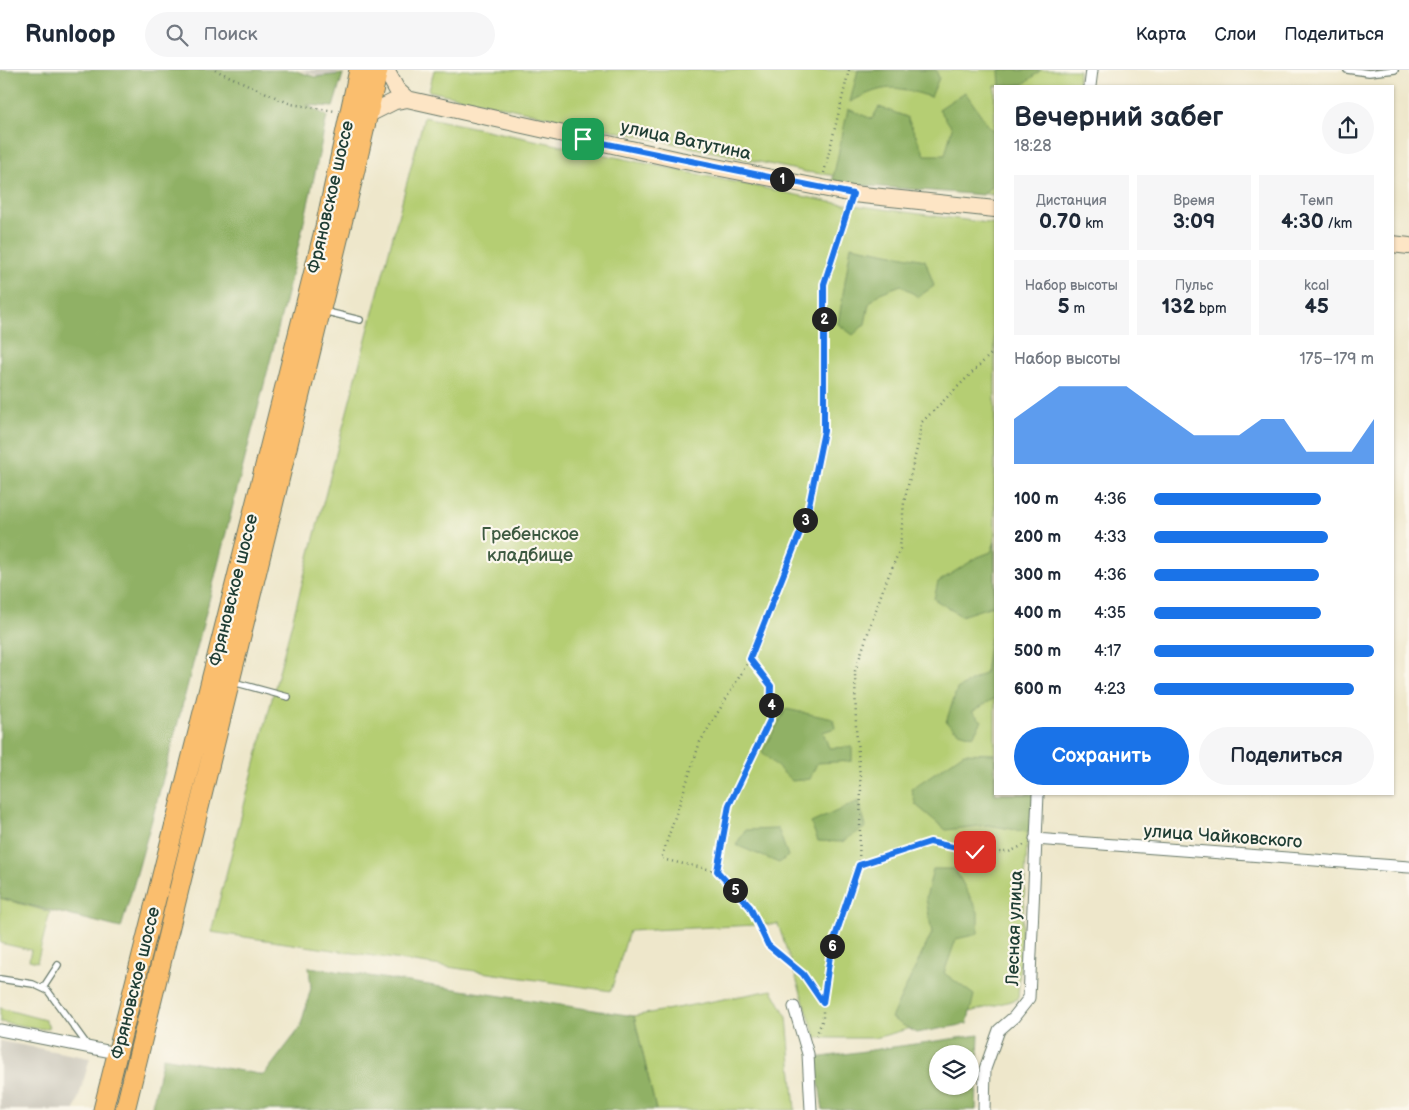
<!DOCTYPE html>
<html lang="ru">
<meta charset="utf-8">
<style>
:root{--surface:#fff;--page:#f6f6f7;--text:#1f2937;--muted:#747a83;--line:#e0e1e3;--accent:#1a73e8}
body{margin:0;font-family:"Balsamiq Sans",sans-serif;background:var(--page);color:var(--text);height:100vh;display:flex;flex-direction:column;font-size:19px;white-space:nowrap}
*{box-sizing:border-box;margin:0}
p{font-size:16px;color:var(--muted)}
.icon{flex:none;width:28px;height:28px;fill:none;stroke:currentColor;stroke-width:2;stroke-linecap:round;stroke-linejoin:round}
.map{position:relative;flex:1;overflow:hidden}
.drawer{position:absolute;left:994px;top:15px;width:400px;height:710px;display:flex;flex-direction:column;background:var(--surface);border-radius:0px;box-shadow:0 1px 4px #0004}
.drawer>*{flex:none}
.buttons{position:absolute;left:929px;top:975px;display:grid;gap:10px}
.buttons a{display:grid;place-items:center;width:50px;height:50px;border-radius:50%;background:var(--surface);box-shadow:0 1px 4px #0004;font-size:25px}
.pin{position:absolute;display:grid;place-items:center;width:42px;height:42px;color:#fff;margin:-21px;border-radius:10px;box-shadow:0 2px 8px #0006}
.km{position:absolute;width:25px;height:25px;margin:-12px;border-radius:50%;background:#222;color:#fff;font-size:14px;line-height:25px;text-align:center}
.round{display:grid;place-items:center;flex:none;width:52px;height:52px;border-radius:26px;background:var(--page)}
.overview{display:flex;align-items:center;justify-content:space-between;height:85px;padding:0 20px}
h1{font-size:28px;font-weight:800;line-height:38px}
.metrics{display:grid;grid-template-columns:repeat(3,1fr);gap:8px;height:85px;padding:5px 20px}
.metrics div{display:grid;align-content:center;border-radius:0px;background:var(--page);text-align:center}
.metrics b{font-size:21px;font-weight:800}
.metrics small{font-size:14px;font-weight:400}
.metrics p{font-size:14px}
.chart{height:140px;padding:10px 20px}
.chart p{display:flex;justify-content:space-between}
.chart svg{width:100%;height:90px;margin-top:5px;fill:var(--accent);opacity:.7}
.cta{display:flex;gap:10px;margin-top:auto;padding:10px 20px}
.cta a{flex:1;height:58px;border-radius:30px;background:var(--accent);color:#fff;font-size:20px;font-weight:800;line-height:58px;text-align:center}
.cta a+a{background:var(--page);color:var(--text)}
ul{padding:0 20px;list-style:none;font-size:16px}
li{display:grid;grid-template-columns:80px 60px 1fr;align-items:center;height:38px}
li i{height:12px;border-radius:6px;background:var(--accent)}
header{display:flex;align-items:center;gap:30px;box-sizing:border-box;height:70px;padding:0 25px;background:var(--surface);border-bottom:1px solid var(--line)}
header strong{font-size:24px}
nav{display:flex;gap:28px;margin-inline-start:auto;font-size:18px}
.search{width:350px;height:45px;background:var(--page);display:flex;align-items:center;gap:12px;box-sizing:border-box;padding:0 18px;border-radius:28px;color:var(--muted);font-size:19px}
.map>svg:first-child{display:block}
.industrial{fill:#c8c4b8}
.green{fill:#b5ce73;stroke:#6a8654}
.forest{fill:#90b165;stroke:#58774c;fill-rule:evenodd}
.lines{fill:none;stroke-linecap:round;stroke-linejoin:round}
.lane-casing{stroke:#677869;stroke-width:8}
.street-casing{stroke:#677869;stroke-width:13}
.secondary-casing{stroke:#677869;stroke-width:18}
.primary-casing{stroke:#677869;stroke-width:21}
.path{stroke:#677869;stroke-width:2.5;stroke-dasharray:1 4;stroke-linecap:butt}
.lane{stroke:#fff;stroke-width:5.5}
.street{stroke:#fff;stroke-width:11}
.secondary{stroke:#fde5c5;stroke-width:16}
.primary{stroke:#fabe6e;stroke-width:19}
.route-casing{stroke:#fff;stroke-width:10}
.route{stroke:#1a73e8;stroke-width:6}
.labels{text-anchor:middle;stroke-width:4.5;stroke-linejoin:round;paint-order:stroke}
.street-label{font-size:18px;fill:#1f3d34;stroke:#fbf7ec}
.park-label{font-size:18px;fill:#3d5a41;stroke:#fbf7ec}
</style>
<header>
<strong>Runloop</strong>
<div class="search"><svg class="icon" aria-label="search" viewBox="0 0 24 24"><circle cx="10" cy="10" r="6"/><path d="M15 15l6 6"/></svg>Поиск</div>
<nav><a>Карта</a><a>Слои</a><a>Поделиться</a></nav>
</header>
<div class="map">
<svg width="1409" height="1040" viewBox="0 0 1409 1040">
<rect width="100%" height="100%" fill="#fbf7ec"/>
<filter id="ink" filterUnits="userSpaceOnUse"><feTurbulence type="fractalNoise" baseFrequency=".02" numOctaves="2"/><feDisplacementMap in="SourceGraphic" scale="10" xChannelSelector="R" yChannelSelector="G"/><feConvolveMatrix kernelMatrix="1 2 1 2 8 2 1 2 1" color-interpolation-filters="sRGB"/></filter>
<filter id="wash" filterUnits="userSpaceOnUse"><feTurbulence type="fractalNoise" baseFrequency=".0096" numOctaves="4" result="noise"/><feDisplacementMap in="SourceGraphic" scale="20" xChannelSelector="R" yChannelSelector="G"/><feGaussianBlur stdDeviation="1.12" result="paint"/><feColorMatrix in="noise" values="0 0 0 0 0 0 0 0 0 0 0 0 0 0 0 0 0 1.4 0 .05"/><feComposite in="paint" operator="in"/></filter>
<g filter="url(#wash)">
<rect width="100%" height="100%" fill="#eee7cb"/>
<path class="industrial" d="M300,0H338L335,12Z
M0,971L90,988L75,1040H0Z"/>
<path class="green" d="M434,0H1079L1078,16H995V125L806,102L429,21Z
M424,47L830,132L995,154V724H1030L1018,929L875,968H816L778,854L629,861L611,921L211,862Z
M0,828L50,842L37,892L29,890L31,880L0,873Z
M772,920L787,947L795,1040H656L634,946Z
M0,938L45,950L49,957L44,959L0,952Z"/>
<path class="forest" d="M0,0H293L315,7L343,4L333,37L307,35L327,46C301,175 267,303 234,431C198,574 163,717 121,858L0,828Z
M858,0H936L939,8L931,27C892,15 886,14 850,32Z
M999,0H1041L1024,14L1000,16Z
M965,22L990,58L995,60V112L983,125L832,113L848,39L872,49L879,37L907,47L925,85H945L952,58L939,39Z
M851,176L925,190L934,216L918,227L901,215L880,223L869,234L865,254L853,265L838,254Z
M995,472V537L992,536L961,546L934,529L938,512L978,487L991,482Z
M995,561V628L972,642L982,651L973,666L959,662L946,652L957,619L985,603L990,568Z
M786,639L833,649L835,658L823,662L829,678L852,677V691L817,693L810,709L792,711L762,682Z
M964,683L995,684V724H1032L1035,728L1032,763L988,755L946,760L916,735L911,719Z
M859,731L866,757L842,772L818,771L811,753Z
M778,759L788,786L779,793L736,775L745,760Z
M933,799H955L978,842V864L956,869L944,903L974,925L967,954L916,963L891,948L932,863L926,828Z
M309,897L634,946L656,1040H151L163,987L264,1005L300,958L311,918Z
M979,965L976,1040H823L815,988ZM938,984H970V1016H938Z"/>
</g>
<g filter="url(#ink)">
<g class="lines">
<defs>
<path id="lane" d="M1347,0L1369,3L1395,0
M323,241L360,250
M233,612L288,627
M0,909L33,914L48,921L88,976
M43,918L58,895"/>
<path id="street" d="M1090,16L1092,0
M1035,769L1409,797
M794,937L808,984L811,1040
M0,960L117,983
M984,1040L985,999L999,960L1014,947L1029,928L1038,724"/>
<path id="secondary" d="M386,0L397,20L407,29L680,90L853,124L995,139
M369,44L395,31L407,29
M1392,174L1409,176"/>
<path id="primary" d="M103,1040L325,157L359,0
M125,1040L355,100L378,0"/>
</defs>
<use href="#lane" class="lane-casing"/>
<use href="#street" class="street-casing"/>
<use href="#secondary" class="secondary-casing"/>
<use href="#primary" class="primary-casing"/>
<path class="path" d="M215,0L291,34L335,41
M824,103L849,0
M859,795L930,772L975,782H1009L1024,775
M717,801L661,789L700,672L750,589
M824,931L831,879L859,795L861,719L856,659L855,601L883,519L900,479L904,432L919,370L921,353L995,280
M816,966L823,949V933L803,904L768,875L750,837L717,801L729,735L770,650L771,616L750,589L807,445L824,361V214L849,137"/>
<use href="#lane" class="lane"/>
<use href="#street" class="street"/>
<use href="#secondary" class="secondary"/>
<use href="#primary" class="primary"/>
</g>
</g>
<g class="lines" filter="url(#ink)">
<defs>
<path id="route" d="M583,69L853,124L824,214V361L807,445L750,589L771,616L770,650L729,735L717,801L750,837L768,875L803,904L823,933L831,879L859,795L930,772L975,782"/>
</defs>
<use href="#route" class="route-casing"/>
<use href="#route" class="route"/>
</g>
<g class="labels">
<g class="street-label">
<text transform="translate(686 70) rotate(12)" y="6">улица Ватутина</text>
<text transform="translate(330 127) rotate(-77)" y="6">Фряновское шоссе</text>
<text transform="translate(233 520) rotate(-76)" y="6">Фряновское шоссе</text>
<text transform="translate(1223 766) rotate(4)" y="6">улица Чайковского</text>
<text transform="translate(1014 858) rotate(-88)" y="6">Лесная улица</text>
<text transform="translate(135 913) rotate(-76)" y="6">Фряновское шоссе</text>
</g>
<g class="park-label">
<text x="530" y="470">Гребенское<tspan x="530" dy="21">кладбище</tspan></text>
</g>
</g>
</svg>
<div class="buttons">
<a><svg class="icon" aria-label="layers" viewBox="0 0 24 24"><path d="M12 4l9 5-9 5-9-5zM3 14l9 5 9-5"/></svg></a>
</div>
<div class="pin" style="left:583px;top:69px;background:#1e9e55"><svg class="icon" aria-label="arrive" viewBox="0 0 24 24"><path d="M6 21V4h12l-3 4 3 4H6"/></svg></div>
<div class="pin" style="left:975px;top:782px;background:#d93025"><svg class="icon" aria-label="check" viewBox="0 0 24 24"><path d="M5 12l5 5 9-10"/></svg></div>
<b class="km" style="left:782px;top:109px">1</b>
<b class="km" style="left:824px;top:249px">2</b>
<b class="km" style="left:805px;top:450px">3</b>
<b class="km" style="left:771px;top:635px">4</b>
<b class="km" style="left:735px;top:820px">5</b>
<b class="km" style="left:832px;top:876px">6</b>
<section class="drawer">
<div class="overview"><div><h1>Вечерний забег</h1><p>18:28</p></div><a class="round"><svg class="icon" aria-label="share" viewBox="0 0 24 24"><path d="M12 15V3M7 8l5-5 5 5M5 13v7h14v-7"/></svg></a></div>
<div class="metrics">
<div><p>Дистанция</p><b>0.70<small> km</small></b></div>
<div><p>Время</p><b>3:09</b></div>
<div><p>Темп</p><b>4:30<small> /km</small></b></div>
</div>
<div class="metrics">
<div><p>Набор высоты</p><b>5<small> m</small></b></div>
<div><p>Пульс</p><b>132<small> bpm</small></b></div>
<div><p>kcal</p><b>45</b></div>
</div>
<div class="chart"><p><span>Набор высоты</span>175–179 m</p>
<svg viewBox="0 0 160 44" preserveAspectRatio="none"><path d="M0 44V22L10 14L20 6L30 6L40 6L50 6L60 14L70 22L80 30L90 30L100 30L110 22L120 22L130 38L140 38L150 38L160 22V44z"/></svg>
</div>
<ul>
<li><b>100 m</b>4:36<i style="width:76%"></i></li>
<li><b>200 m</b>4:33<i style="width:79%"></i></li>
<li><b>300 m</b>4:36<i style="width:75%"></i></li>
<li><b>400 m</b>4:35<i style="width:76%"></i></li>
<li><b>500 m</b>4:17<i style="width:100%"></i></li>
<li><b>600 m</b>4:23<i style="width:91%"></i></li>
</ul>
<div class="cta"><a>Сохранить</a><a>Поделиться</a></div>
</section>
</div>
